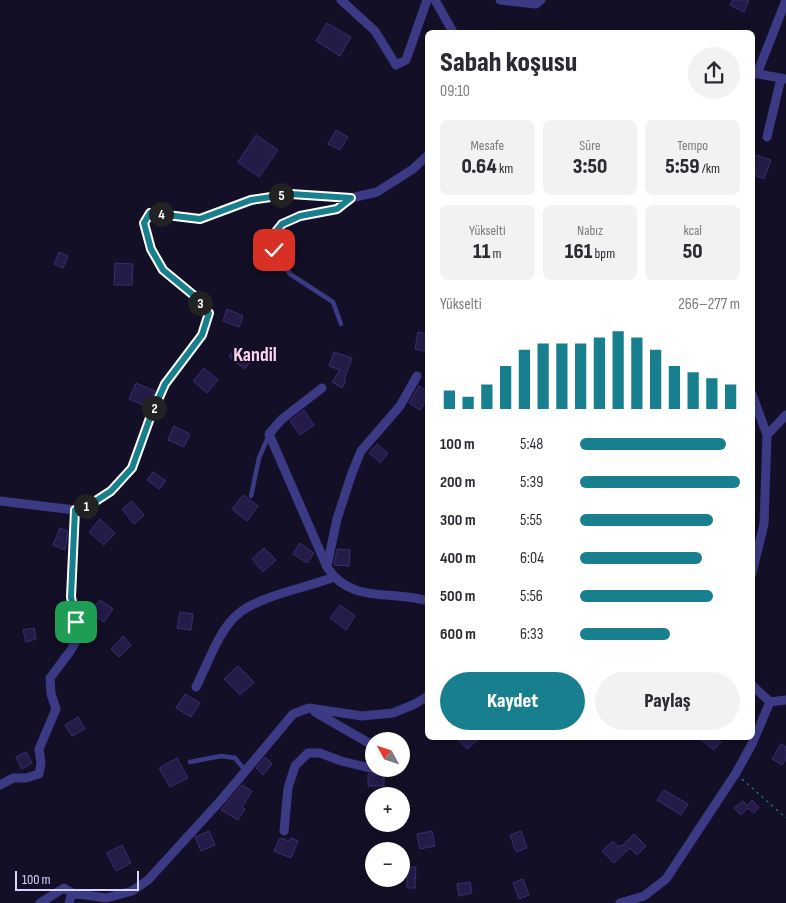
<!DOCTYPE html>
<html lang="tr">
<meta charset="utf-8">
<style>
:root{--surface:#fff;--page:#f2f2f3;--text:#2b2b33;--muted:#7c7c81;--accent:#187f8f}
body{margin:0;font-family:"Sofia Sans Condensed",sans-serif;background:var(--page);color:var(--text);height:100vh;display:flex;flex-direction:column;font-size:19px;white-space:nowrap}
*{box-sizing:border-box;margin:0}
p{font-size:16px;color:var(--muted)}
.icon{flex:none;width:28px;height:28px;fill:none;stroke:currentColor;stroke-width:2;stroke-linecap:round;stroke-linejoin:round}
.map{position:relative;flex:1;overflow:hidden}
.side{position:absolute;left:425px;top:30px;width:330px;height:710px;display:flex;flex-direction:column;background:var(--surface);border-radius:8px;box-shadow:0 2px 8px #0003}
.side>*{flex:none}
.needle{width:32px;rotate:310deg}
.tools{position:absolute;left:365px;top:732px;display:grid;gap:10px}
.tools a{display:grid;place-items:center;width:45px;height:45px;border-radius:50%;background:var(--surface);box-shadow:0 2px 8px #0003;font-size:25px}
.scale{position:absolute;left:15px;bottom:12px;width:124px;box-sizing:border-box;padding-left:5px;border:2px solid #d9d4ff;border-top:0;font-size:14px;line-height:18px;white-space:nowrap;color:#d9d4ff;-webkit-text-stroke:4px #130f26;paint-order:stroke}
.pin{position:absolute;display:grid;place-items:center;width:42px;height:42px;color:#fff;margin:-21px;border-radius:10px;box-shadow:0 2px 8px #0006}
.km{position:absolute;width:25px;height:25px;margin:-12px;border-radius:50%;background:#222;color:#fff;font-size:14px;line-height:25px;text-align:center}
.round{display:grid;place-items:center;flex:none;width:52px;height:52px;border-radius:26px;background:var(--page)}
.overview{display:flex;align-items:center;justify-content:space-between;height:85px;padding:0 15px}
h1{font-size:28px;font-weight:800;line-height:38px}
.stats{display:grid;grid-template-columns:repeat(3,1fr);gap:8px;height:85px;padding:5px 15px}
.stats div{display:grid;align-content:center;border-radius:8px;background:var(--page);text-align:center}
.stats b{font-size:21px;font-weight:800}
.stats small{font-size:14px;font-weight:400}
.stats p{font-size:14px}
.chart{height:140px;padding:10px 15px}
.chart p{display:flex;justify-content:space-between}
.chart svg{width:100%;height:90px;margin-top:5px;stroke:var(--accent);stroke-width:6}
.button{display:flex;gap:10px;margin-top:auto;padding:10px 15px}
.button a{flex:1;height:58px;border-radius:30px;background:var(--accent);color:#fff;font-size:20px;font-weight:800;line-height:58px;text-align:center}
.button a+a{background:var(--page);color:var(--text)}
ul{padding:0 15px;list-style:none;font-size:16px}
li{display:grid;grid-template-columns:80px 60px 1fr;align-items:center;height:38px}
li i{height:12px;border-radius:6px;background:var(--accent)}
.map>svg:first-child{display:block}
.building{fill:#241b47;stroke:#3b2d73}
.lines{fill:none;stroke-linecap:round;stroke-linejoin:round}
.path{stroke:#2fb8b0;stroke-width:1;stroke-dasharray:2.5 4;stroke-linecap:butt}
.lane{stroke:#3d3a85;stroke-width:4.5}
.street{stroke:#3d3a85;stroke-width:9}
.route-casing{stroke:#fff;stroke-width:10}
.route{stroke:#187f8f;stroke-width:6}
.labels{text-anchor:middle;stroke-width:4.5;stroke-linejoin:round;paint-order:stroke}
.neighbourhood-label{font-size:20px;font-weight:bold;fill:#ffd6f0;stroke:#130f26}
</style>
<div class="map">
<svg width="786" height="903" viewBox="0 0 786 903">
<rect width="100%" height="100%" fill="#130f26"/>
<path class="building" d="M733,0H749L744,12L730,5Z
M327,23L351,37L340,56L316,41Z
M336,130L348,137L340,150L328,144Z
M256,135L278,150L259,177L238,162Z
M752,154L771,160L764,179L752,174Z
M59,252L68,256L63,268L54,264Z
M115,263L133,264L132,285H114Z
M227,309L243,316L239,327L223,321Z
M418,332L428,334V352L415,349Z
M237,346L253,358L245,369L229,357Z
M334,352L352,358L344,380L346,381L342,388L332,382L340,370L329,366Z
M204,368L218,380L207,393L193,381Z
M136,383L155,391L148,407L129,399Z
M419,386L428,391V398L420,410L409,403Z
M304,410L314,425L300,435L290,421Z
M174,426L190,434L184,447L168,440Z
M377,444L388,453L380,463L369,453Z
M153,472L166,481L159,489L147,480Z
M243,495L258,506L247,521L232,509Z
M132,501L144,515L134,524L122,509Z
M100,519L115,533L104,545L89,532Z
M60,528L68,531L65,550L53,545Z
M300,543L314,553L307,563L293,554Z
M264,548L276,560L263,572L252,559Z
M337,549L350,550L349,566L334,565Z
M100,600L113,609L104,622L90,613Z
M340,605L355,616L346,630L330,618Z
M180,612L193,614L191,630L177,628Z
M34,628L36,639L26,642L23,630Z
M123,636L131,645L119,657L111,649Z
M238,666L254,682L240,695L224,679Z
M185,694L200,703L191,717L176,708Z
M78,717L85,729L72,736L65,725Z
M457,738H480L467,749Z
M699,738H715L721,742L714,750Z
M781,744L786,747V759L782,765L772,759Z
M26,752L32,763L22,769L16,757Z
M265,757L272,764L263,775L256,768Z
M177,758L188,778L170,787L159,768Z
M379,773H384V786H368V774L375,775Z
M242,785L252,791L242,807L245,809L238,820L221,810Z
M664,790L688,804L681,815L657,800Z
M752,800L759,807L754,813L748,808L741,815L734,808L743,801L747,806Z
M209,831L215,845L201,851L195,837Z
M432,831L435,846L420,849L417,834Z
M521,831L527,848L516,852L510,835Z
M634,834L646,846L637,855L630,848L614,863L602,851L613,841L618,847L621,845L622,846Z
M280,838L289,841L291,838L298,841L291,858L274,851Z
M122,845L131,863L116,871L107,853Z
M407,867H416L415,888H407Z
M523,879L529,895L519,899L513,883Z
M470,882L472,893L459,896L457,884Z"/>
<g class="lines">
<path class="path" d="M742,779L786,818"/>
<path class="lane" d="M341,324L333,302L290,274L274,250V234L282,224L300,216L337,209L350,199
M251,496L259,458L269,435
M190,762L221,756L235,758L245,770"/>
<path class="street" d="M341,0L375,31L396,65L406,60L427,0
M435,0L453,32
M500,0L536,4L541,0
M753,73L786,79
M757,74L786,0
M767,137L781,78
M322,388L282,419L269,434L327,567C350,604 391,590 428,601
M752,394L767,435L764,524L752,573
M767,435L786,415
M0,501L75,510L88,506L111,491L132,468L150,418L165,384L202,335L209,313L197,298L163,270L151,249L144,223L150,213L200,219L251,200L291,194L351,198L377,192L413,169L428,155
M327,566L337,519L352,473L361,451L400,406L417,376
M752,685L770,702L786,700
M196,687C207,666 219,629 238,614C259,596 306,588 334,577
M315,712L374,746
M0,785L13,778H26L39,774L41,763L39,749L56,709L51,694L50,678L71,650L77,639L71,597L75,510
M284,831L288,788L295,766L308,753H320L341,761L374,769
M40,903L64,888L72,893
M69,903L72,893L106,898L132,891L148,880L222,799L293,714L309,708L362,716L393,713L415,704L428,696
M620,903L644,896L666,879L736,773L752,744L770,702"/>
</g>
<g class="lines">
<defs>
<path id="route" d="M76,622L71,597L75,510L88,506L111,491L132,468L150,418L165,384L202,335L209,313L197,298L163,270L151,249L144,223L150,213L200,219L251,200L291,194L351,198L337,209L300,216L282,224L274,234V250"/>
</defs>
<use href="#route" class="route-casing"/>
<use href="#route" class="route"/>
</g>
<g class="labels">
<g class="neighbourhood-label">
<text x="255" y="361">Kandil</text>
</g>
</g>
</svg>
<div class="tools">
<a><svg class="needle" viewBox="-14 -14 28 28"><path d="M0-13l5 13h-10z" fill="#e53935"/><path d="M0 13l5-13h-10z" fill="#7c7c81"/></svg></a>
<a>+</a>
<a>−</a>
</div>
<div class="scale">100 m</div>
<div class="pin" style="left:76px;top:622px;background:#1e9e55"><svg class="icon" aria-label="arrive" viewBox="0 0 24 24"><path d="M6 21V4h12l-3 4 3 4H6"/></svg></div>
<div class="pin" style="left:274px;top:250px;background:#d93025"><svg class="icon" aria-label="check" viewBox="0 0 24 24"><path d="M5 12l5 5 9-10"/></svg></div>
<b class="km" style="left:86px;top:506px">1</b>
<b class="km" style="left:154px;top:408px">2</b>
<b class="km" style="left:200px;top:303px">3</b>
<b class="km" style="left:161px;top:214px">4</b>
<b class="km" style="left:281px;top:195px">5</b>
<section class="side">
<div class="overview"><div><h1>Sabah koşusu</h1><p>09:10</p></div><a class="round"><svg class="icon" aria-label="share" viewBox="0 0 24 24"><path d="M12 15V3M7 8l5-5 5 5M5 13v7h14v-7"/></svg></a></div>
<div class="stats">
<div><p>Mesafe</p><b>0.64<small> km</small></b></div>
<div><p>Süre</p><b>3:50</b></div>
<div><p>Tempo</p><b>5:59<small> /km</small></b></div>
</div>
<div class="stats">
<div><p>Yükselti</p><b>11<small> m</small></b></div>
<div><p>Nabız</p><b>161<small> bpm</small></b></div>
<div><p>kcal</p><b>50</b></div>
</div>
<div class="chart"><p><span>Yükselti</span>266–277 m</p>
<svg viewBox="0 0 160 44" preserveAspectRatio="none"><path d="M5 44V35M15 44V38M25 44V32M35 44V23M45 44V15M55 44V12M65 44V12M75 44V12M85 44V9M95 44V6M105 44V9M115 44V15M125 44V23M135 44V26M145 44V29M155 44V32"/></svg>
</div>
<ul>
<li><b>100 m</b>5:48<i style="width:91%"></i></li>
<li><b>200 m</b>5:39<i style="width:100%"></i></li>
<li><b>300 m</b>5:55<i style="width:83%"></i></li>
<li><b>400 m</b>6:04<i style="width:76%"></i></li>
<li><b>500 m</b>5:56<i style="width:83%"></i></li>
<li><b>600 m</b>6:33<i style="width:56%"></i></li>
</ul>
<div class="button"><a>Kaydet</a><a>Paylaş</a></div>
</section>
</div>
